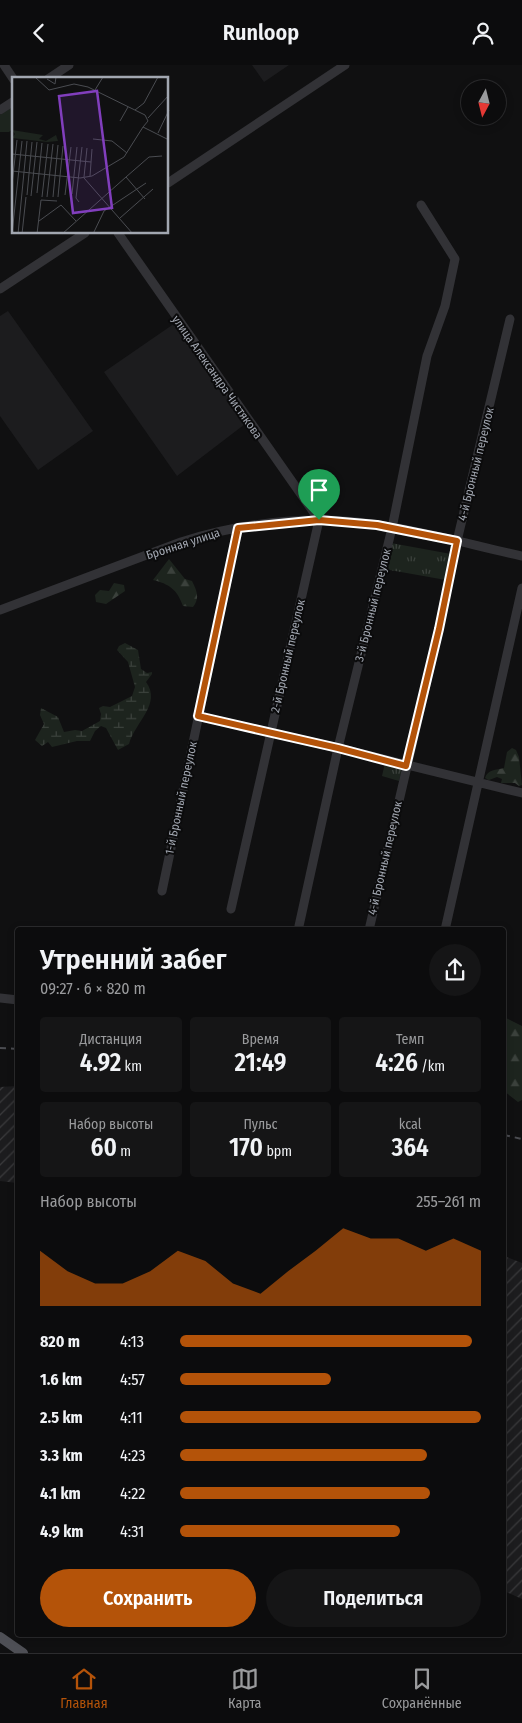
<!DOCTYPE html>
<html lang="ru">
<meta charset="utf-8">
<style>
:root{--surface:#0c0c0d;--page:#151516;--text:#f1f3f6;--muted:#9a9b9d;--line:#2c2c2e;--accent:#b45309}
body{margin:0;font-family:"Fira Sans Condensed",sans-serif;background:var(--page);color:var(--text);height:100vh;display:flex;flex-direction:column;font-size:19px;white-space:nowrap}
*{box-sizing:border-box;margin:0}
p{font-size:16px;color:var(--muted)}
.icon{flex:none;width:28px;height:28px;fill:none;stroke:currentColor;stroke-width:2;stroke-linecap:round;stroke-linejoin:round}
.map{position:relative;flex:1;overflow:hidden}
.details{position:absolute;left:15px;top:862px;width:491px;height:710px;display:flex;flex-direction:column;background:var(--surface);border-radius:5px;box-shadow:0 2px 8px #0003,0 0 0 1px var(--line)}
.details>*{flex:none}
.needle{width:32px;rotate:187deg}
.controls{position:absolute;left:461px;top:15px;display:grid;gap:10px}
.controls a{display:grid;place-items:center;width:45px;height:45px;border-radius:50%;background:var(--surface);box-shadow:0 2px 8px #0003,0 0 0 1px var(--line);font-size:25px}
.pin{position:absolute;display:grid;place-items:center;width:42px;height:42px;color:#fff;margin:-51px -21px;border-radius:50% 50% 50% 0;rotate:-45deg;box-shadow:0 0 5px #0007}
.pin .icon{rotate:45deg}
.round{display:grid;place-items:center;flex:none;width:52px;height:52px;border-radius:26px;background:var(--page)}
.summary{display:flex;align-items:center;justify-content:space-between;height:85px;padding:0 25px}
h1{font-size:28px;font-weight:600;line-height:38px}
.stats{display:grid;grid-template-columns:repeat(3,1fr);gap:8px;height:85px;padding:5px 25px}
.stats div{display:grid;align-content:center;border-radius:5px;background:var(--page);text-align:center}
.stats b{font-size:25px;font-weight:600}
.stats small{font-size:14px;font-weight:400}
.stats p{font-size:14px}
.chart{height:140px;padding:10px 25px}
.chart p{display:flex;justify-content:space-between}
.chart svg{width:100%;height:90px;margin-top:5px;fill:var(--accent);opacity:.7}
.action{display:flex;gap:10px;margin-top:auto;padding:10px 25px}
.action a{flex:1;height:58px;border-radius:30px;background:var(--accent);color:#fff;font-size:20px;font-weight:600;line-height:58px;text-align:center}
.action a+a{background:var(--page);color:var(--text)}
ul{padding:0 25px;list-style:none;font-size:16px}
li{display:grid;grid-template-columns:80px 60px 1fr;align-items:center;height:38px}
li i{height:12px;border-radius:6px;background:var(--accent)}
header{display:flex;justify-content:space-between;align-items:center;height:65px;padding:0 25px;background:var(--surface);font-size:22px;font-weight:600}
.dock{display:flex;justify-content:space-around;align-items:center;height:70px;border-top:1px solid var(--line);background:var(--surface);font-size:14px;color:var(--muted)}
.dock a{display:grid;justify-items:center;gap:2px}
.dock .selected{color:var(--accent)}
.map>svg:first-child{display:block}
.built{fill:#1c1c1e}
.industrial{fill:url(#industrial-furrows)}
.grass{fill:#1d241e}
.forest{fill:url(#forest-firs)}
.wetland{fill:url(#wetland-marsh)}
.park{fill:url(#park-tufts)}
.lines{fill:none;stroke-linecap:round;stroke-linejoin:round}
.minor{stroke:#323236;stroke-width:9}
.major{stroke:#4e4f55;stroke-width:10}
.rail{stroke:#4b4c51;stroke-width:2;stroke-dasharray:6 5;stroke-linecap:butt}
.route-casing{stroke:#fff;stroke-width:10}
.route{stroke:#b45309;stroke-width:6}
.labels{text-anchor:middle;stroke-width:4;stroke-linejoin:round;paint-order:stroke}
.street-label{font-size:12px;fill:#a2a7b1;stroke:#0b0b0c}
.inset-road{fill:none;stroke:#4a4c51;stroke-width:1}
.view{fill:#813ebd;fill-opacity:0.15;stroke:#813ebd;stroke-width:2.5}
.inset-edge{fill:none;stroke:#a2a7b1;stroke-width:2.5}
</style>
<header><svg class="icon" aria-label="back" viewBox="0 0 24 24"><path d="M15 5l-7 7 7 7"/></svg>Runloop<svg class="icon" aria-label="person" viewBox="0 0 24 24"><circle cx="12" cy="8" r="4"/><path d="M4 21q1-7 8-7t8 7"/></svg></header>
<div class="map">
<svg width="522" height="1588" viewBox="0 0 522 1588">
<defs>
<pattern id="industrial-furrows" width="10" height="10" patternUnits="userSpaceOnUse" patternTransform="scale(1.25)"><rect width="10" height="10" fill="#1c1c1e"/><path d="M-1 1l2-2M0 10L10 0M9 11l2-2" fill="none" stroke="#3a3a3c"/></pattern>
<pattern id="forest-firs" width="22" height="20" patternUnits="userSpaceOnUse" patternTransform="scale(1.25)"><rect width="22" height="20" fill="#1d241e"/><path d="M5 1l3.5 6h-7zM16 11l3.5 6h-7z" fill="#3b413c"/></pattern>
<pattern id="wetland-marsh" width="20" height="14" patternUnits="userSpaceOnUse" patternTransform="scale(1.25)"><rect width="20" height="14" fill="#1d241e"/><path d="M1 5h8M5 5V1M11 12h8M15 12V8" fill="none" stroke="#3b413c"/></pattern>
<pattern id="park-tufts" width="24" height="20" patternUnits="userSpaceOnUse" patternTransform="scale(1.25)"><rect width="24" height="20" fill="#1d241e"/><path d="M3 7l-1-3M5 7V3M7 7l1-3M15 17l-1-3M17 17v-4M19 17l1-3" fill="none" stroke="#3b413c"/></pattern>
</defs>
<rect width="100%" height="100%" fill="#101011"/>
<path class="built" d="M252,0H289L264,17Z
M8,246L93,366L38,405L0,351V251Z
M178,256L249,356L177,411L104,307Z"/>
<path class="industrial" d="M17,1021H18L17,1118L0,1116V1022Z
M504,1191L522,1198V1534L504,1526Z"/>
<path class="grass" d="M14,41V63L9,67H0V50Z"/>
<path class="forest" d="M169,494L185,514L192,516C197,526 200,533 193,542L183,541C177,524 169,519 153,515Z
M114,518L124,520L125,526L106,539L96,537L95,530L100,525L109,526Z
M512,683L516,685L519,692L522,720L519,721L515,718H501L502,714L497,712L489,715L485,713C488,704 496,705 504,703L507,687Z
M504,952L522,961V1035L518,1037L504,1026Z"/>
<path class="wetland" d="M125,578L138,585L141,604L147,608L152,607V609L146,617C162,639 135,657 129,679L118,685L106,663L101,661L95,666L90,676H77L52,682L48,677L42,681L35,675L44,659L40,650L41,643L58,652L64,667L75,665L82,666L100,656L101,649L99,643L103,641L110,642L132,631L135,622L128,597L117,585L119,581Z"/>
<path class="park" d="M391,478L451,489L446,515L384,504Z
M385,698L402,703L399,716L382,711Z"/>
<g class="lines">
<path class="minor" d="M4,0L14,15
M48,14L69,0
M0,45L14,36
M168,118L345,0
M118,168L319,455
M0,224L85,168
M0,545L181,477C225,463 274,455 320,455C386,455 458,477 522,491
M197,651L338,683L522,728
M162,826L238,463
M231,844L319,455
M299,861L338,683L392,463L427,291L445,241L455,194L421,140
M369,865L439,564L457,476L510,254
M445,865L522,523
M0,933L18,935"/>
<path class="major" d="M0,1572L23,1588"/>
<path class="rail" d="M0,983L18,984
M504,1070L522,1074"/>
</g>
<g class="lines">
<defs>
<path id="route" d="M319,455L377,460L457,476L439,564L406,701L338,683L198,651L238,463Z"/>
</defs>
<use href="#route" class="route-casing"/>
<use href="#route" class="route"/>
</g>
<g class="labels">
<g class="street-label">
<text transform="translate(217 312) rotate(55)" y="4">улица Александра Чистякова</text>
<text transform="translate(476 399) rotate(-76)" y="4">4-й Бронный переулок</text>
<text transform="translate(183 479) rotate(-18)" y="4">Бронная улица</text>
<text transform="translate(373 540) rotate(-76)" y="4">3-й Бронный переулок</text>
<text transform="translate(288 591) rotate(-77)" y="4">2-й Бронный переулок</text>
<text transform="translate(181 733) rotate(-78)" y="4">1-й Бронный переулок</text>
<text transform="translate(385 793) rotate(-77)" y="4">4-й Бронный переулок</text>
</g>
</g>
<g transform="translate(12 12)">
<rect width="156" height="156" fill="#101011"/>
<path d="M0,53L31,58L27,62L34,64L44,58L46,64L35,65L0,61L3,57Z" fill="#1d241e"/>
<path class="inset-road" d="M23,0L37,13L62,7L76,10L133,38L136,44L131,50L157,63M35,2L43,7L44,0M83,13L91,0M123,33L132,26L146,0M136,41L157,18M108,44L116,30M146,56L157,33M81,62L100,64L115,76M0,77L79,85M0,94L68,101L80,99L112,80L131,50M48,99L51,69M78,99L80,72M72,100L75,71M114,100L137,80L150,79M72,101L121,157M0,107L5,63M25,116L30,66M60,117L65,70M15,118L20,65M53,118L59,70M19,119L25,65M30,120L36,67M35,120L41,67M41,120L46,68M46,120L48,99M67,125L64,121L70,70M108,141L141,112M27,144L49,128L64,144M0,157L10,64M6,157L15,64M10,157L14,120M25,157L29,123L45,124M50,157L114,100L133,122M81,157L92,134L134,106"/>
<path class="view" d="M85,14L100,131L61,136L47,19Z"/>
<rect width="156" height="156" class="inset-edge"/>
</g>
</svg>
<div class="controls">
<a><svg class="needle" viewBox="-14 -14 28 28"><path d="M0-13l5 13h-10z" fill="#e53935"/><path d="M0 13l5-13h-10z" fill="#9a9b9d"/></svg></a>
</div>
<div class="pin" style="left:319px;top:455px;background:#1e9e55"><svg class="icon" aria-label="arrive" viewBox="0 0 24 24"><path d="M6 21V4h12l-3 4 3 4H6"/></svg></div>
<section class="details">
<div class="summary"><div><h1>Утренний забег</h1><p>09:27 · 6 × 820 m</p></div><a class="round"><svg class="icon" aria-label="share" viewBox="0 0 24 24"><path d="M12 15V3M7 8l5-5 5 5M5 13v7h14v-7"/></svg></a></div>
<div class="stats">
<div><p>Дистанция</p><b>4.92<small> km</small></b></div>
<div><p>Время</p><b>21:49</b></div>
<div><p>Темп</p><b>4:26<small> /km</small></b></div>
</div>
<div class="stats">
<div><p>Набор высоты</p><b>60<small> m</small></b></div>
<div><p>Пульс</p><b>170<small> bpm</small></b></div>
<div><p>kcal</p><b>364</b></div>
</div>
<div class="chart"><p><span>Набор высоты</span>255–261 m</p>
<svg viewBox="0 0 160 44" preserveAspectRatio="none"><path d="M0 44V17L10 27L20 33L30 33L40 27L50 17L60 22L70 33L80 38L90 27L100 17L110 6L120 11L130 11L140 17L150 11L160 17V44z"/></svg>
</div>
<ul>
<li><b>820 m</b>4:13<i style="width:97%"></i></li>
<li><b>1.6 km</b>4:57<i style="width:50%"></i></li>
<li><b>2.5 km</b>4:11<i style="width:100%"></i></li>
<li><b>3.3 km</b>4:23<i style="width:82%"></i></li>
<li><b>4.1 km</b>4:22<i style="width:83%"></i></li>
<li><b>4.9 km</b>4:31<i style="width:73%"></i></li>
</ul>
<div class="action"><a>Сохранить</a><a>Поделиться</a></div>
</section>
</div>
<nav class="dock">
<a class="selected"><svg class="icon" aria-label="home" viewBox="0 0 24 24"><path d="M3 11l9-7 9 7M6 9v11h12V9"/></svg>Главная</a>
<a><svg class="icon" aria-label="map" viewBox="0 0 24 24"><path d="M3 6l6-2 6 2 6-2v14l-6 2-6-2-6 2zM9 4v14M15 6v14"/></svg>Карта</a>
<a><svg class="icon" aria-label="saved" viewBox="0 0 24 24"><path d="M7 4h10v16l-5-4-5 4z"/></svg>Сохранённые</a>
</nav>
